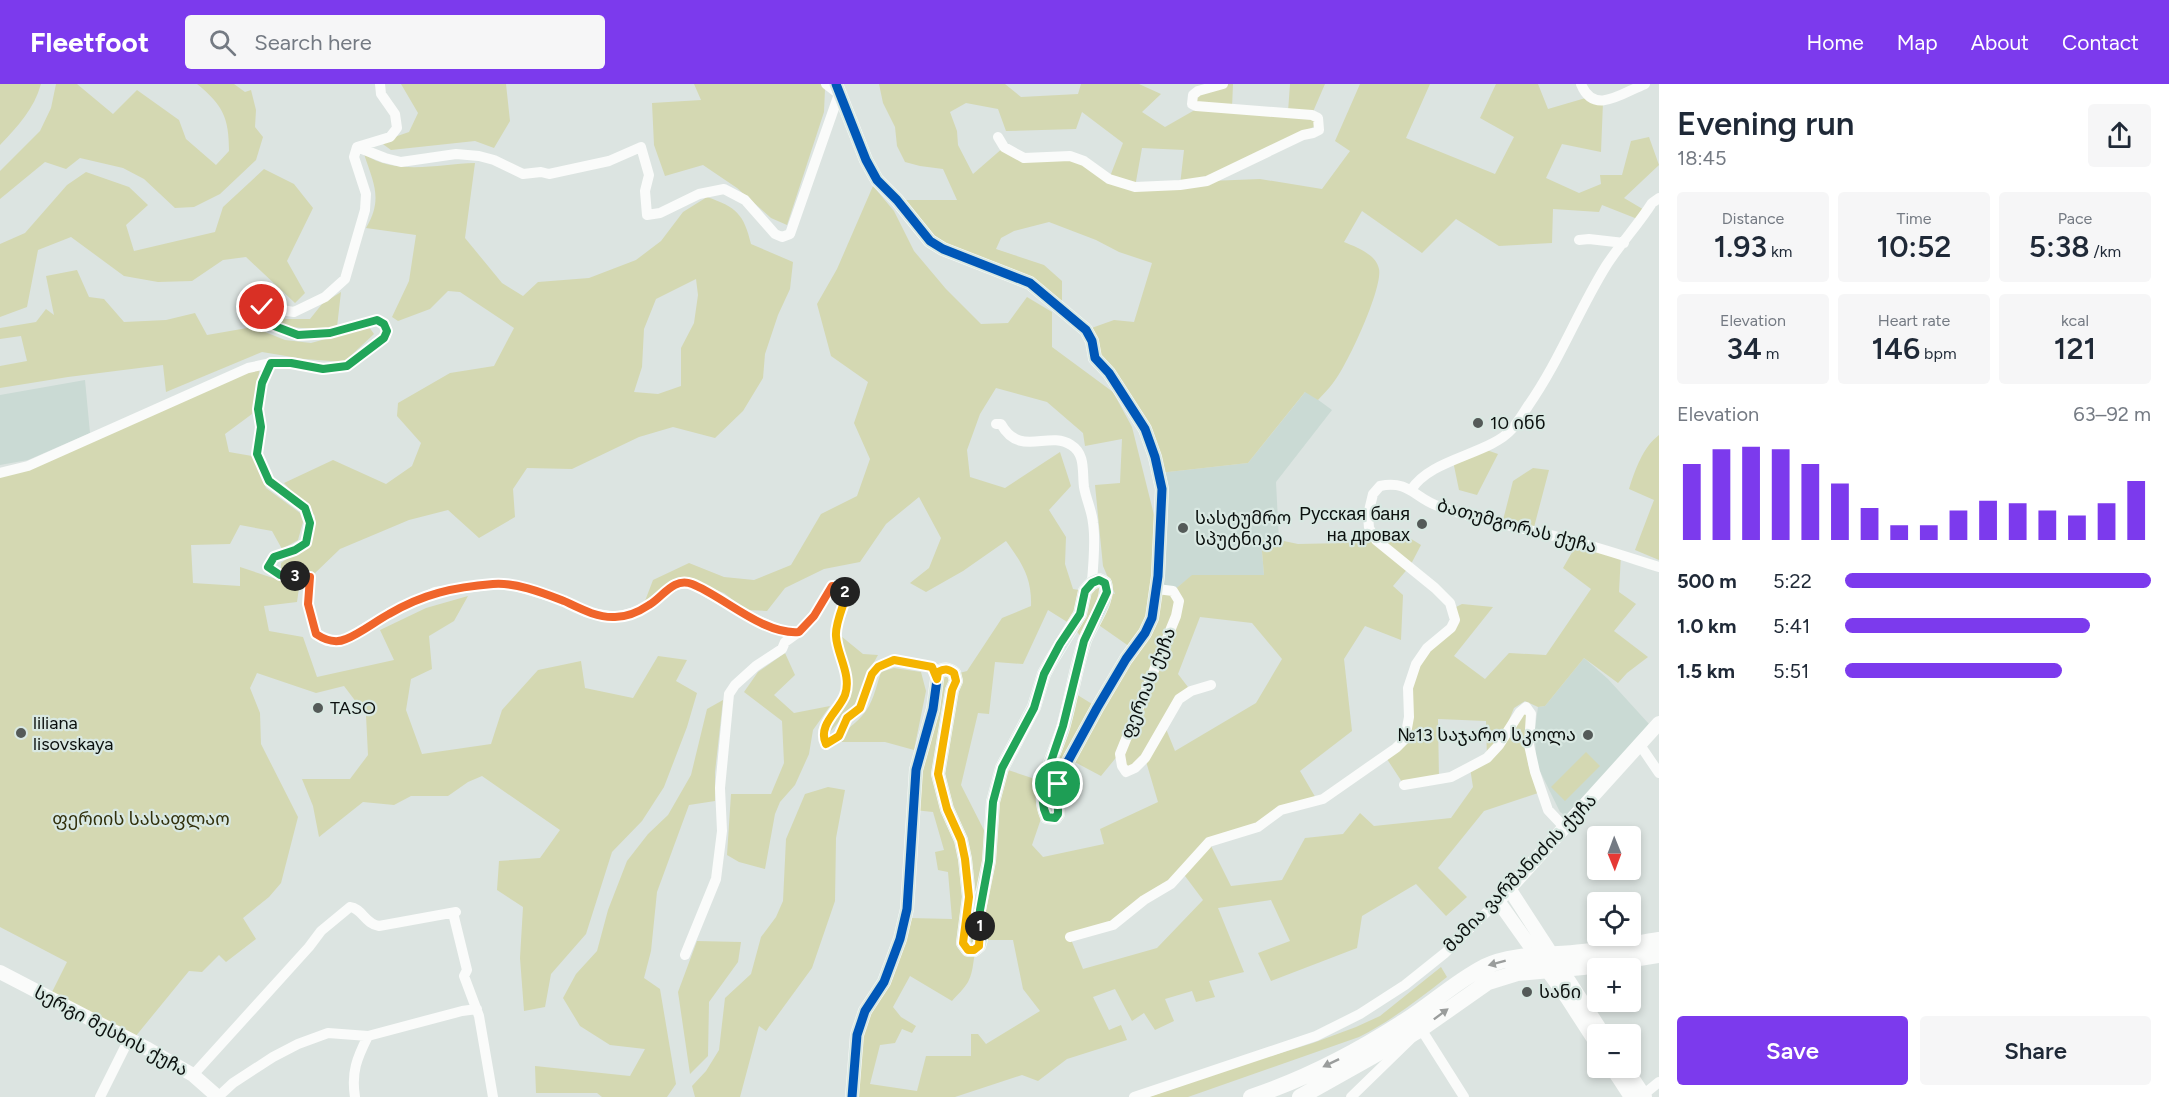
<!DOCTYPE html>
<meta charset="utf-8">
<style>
:root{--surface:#fff;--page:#f6f6f7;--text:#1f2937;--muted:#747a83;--accent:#7c3aed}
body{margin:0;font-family:Figtree,"Noto Sans Georgian",sans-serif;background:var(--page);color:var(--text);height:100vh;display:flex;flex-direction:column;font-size:22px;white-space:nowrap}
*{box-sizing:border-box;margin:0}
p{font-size:20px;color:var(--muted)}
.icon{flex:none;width:33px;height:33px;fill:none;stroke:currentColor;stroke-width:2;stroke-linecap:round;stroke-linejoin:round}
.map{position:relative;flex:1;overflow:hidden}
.panel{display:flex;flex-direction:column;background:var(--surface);width:510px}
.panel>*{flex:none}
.needle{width:39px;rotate:179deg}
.controls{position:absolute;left:1587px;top:742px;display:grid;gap:12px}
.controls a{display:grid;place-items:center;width:54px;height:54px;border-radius:6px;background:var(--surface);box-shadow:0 3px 9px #0003;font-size:30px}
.pin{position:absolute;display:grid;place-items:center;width:51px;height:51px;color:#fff;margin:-26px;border:3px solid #fff;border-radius:50%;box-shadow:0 2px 6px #0007}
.km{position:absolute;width:30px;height:30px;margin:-15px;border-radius:50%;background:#222;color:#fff;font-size:16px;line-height:30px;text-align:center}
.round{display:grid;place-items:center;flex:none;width:63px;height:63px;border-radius:6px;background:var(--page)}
.headline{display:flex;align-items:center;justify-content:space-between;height:102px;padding:0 18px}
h1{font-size:33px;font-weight:600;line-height:45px}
.figures{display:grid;grid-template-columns:repeat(3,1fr);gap:9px;height:102px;padding:6px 18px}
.figures div{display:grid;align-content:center;border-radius:6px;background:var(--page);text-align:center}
.figures b{font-size:30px;font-weight:600}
.figures small{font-size:16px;font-weight:400}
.figures p{font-size:16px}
.chart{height:168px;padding:12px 18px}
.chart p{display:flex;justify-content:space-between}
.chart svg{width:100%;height:108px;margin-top:6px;stroke:var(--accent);stroke-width:6}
.action{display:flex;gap:12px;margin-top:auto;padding:12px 18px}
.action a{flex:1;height:69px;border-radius:6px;background:var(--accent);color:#fff;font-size:24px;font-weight:600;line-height:69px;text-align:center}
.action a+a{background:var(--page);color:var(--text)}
ul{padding:0 18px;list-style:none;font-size:20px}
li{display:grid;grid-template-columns:96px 72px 1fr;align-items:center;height:45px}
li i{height:15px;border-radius:8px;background:var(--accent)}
header{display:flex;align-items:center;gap:36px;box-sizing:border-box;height:84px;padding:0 30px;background:var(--accent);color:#fff}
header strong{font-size:28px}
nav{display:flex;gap:33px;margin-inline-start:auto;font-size:21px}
.search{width:420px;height:54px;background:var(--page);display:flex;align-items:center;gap:15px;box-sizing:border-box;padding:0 21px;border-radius:6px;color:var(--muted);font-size:22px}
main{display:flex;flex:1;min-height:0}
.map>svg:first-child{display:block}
.built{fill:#cadad4}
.green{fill:#d4d8b2;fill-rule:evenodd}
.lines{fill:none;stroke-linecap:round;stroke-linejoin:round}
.minor{stroke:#fafbfa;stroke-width:10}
.tertiary{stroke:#fafbfa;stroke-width:14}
.primary{stroke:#fafbfa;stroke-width:16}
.cycleway-casing{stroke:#d9e8e2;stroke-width:13}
.cycleway{stroke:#0057b8;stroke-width:9}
.oneway{fill:#9a9d9c}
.split-1-casing{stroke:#fff;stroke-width:12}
.split-2-casing{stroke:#fff;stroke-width:12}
.split-3-casing{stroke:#fff;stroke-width:12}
.split-4-casing{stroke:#fff;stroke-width:12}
.split-1{stroke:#22a559;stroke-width:8}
.split-2{stroke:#f5b400;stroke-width:8}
.split-3{stroke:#f0652b;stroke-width:8}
.split-4{stroke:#22a559;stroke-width:8}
.poi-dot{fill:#545a58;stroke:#d9e8e2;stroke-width:2}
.labels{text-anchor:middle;stroke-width:4.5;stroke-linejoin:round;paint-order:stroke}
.poi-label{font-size:18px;fill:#0b100e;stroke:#d9e8e2;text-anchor:start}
.street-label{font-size:18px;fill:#0b100e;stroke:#d9e8e2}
.park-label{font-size:18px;fill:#31300c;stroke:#d9e8e2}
</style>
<header>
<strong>Fleetfoot</strong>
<div class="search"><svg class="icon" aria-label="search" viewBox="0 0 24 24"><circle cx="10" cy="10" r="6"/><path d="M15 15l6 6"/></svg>Search here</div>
<nav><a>Home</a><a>Map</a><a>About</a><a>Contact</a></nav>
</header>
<main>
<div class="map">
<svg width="1659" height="1013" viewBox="0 0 1659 1013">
<rect width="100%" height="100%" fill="#dce4e1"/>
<path class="built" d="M85,296L90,349L28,376L0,381V311Z
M1306,307L1332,326L1276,398L1279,456H1261L1264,491H1193L1173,507L1166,506L1158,492L1159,389L1248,379Z
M1584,574L1608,595L1649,640L1567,733L1560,728L1536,679L1535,644L1538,623L1545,622Z"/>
<path class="green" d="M0,0H41C34,25 18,42 0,61Z
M56,0H77L113,30L137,6L179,36L186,55L216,81L229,67C229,34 223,21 197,0H234L245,8L251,6L256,26L255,43L263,53L256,76L220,110L194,123L175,124L144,95L123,84L80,74L66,85L45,78L0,115V87L40,47L51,24Z
M401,0H506L510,37L494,64L475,57L391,66L380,58L409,48L418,29Z
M694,0H822L825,5L824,28L787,141L771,134L737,104L703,81L665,92L654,61L652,19L701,16Z
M879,0H1005L1021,13L1078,10L1081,0H1139L1161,10L1142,28L1165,43L1200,23L1191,15L1223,0H1233L1232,24L1288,28L1290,0H1325L1312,30L1319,40L1209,97L1260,95L1322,105L1350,67L1335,57L1360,0H1430L1406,54L1495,90L1514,53L1480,34L1496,0H1538L1548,25L1589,13L1603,18L1601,68L1562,60L1546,94L1579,109L1601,100L1600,91H1622L1631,57L1649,53L1659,81L1624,114L1646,127L1640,136L1602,121L1599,128L1553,125L1552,159L1499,162L1456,135L1422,169L1362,127L1344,158C1356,163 1376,170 1379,185C1383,204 1347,282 1333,299C1329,305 1323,310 1318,316L1305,308L1248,379L1159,389L1155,373L1086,246L1114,236L1134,238L1152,179L1119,168L1096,156L1049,138L1014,147L1001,154L996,165L1044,181L1062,197V226L1040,208L943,165L897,116H957L943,85L920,82L905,78L897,62L895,43L883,19ZM966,19L998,25L1006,47L1076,45L1082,28L1123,59L1109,95L1070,72L1024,74L1004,63L973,90L958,61L957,47L950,28ZM1142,64L1184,66L1180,101L1135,103Z
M364,70C396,92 439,80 475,79L465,154L502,199L523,212L538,198L589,194L636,176L661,157L683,128L707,113C736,123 744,130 751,160L793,178L790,205L778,231L765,270L763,294L743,327L715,354L673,343L639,353L572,385L527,384L513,405L515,433L479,454L448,426L409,436L340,465L313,491L281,486V479L312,457L315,432L284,399L333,376L386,400L412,382L421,359L397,332L398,319L450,289L494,282L514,244L460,208L448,207L430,225L398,237L392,233L409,197L416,151L366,144C383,115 374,100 364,70ZM696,195L698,211L694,239L681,264V302L658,310L634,308L642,283L644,245L656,215Z
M264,85L294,100L313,124L287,177L305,209L295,219L246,173L223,176L192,197L158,198L124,192L71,153L38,166L27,223L0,233V160L25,149L67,101L86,88L129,103L148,121L126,141L134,167L215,148L223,123Z
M873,102L894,127L914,167L946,205L981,240L1008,239L1027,213L1052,228V263L1113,308L1132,343L1155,435L1157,505L1173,507L1192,491H1264L1261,456H1279L1298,460L1345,459L1376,456L1395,445L1421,461L1410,482L1393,502L1403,511L1401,556L1365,542L1344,575L1352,647L1300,687L1317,716L1281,726L1258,743L1209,758L1231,802L1282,796L1305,754L1343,750L1360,729L1374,742L1451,734L1473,703L1470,684L1487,674L1486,637L1438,635L1439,695L1404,701L1385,672L1405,655L1416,580L1451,544L1452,525L1462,520L1493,523L1454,572L1485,595L1509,569L1546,571L1591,505L1563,484L1578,458L1621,470L1619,508L1636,520L1614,547L1648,573L1627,589L1618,599L1584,574L1545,622L1538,623L1525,617L1514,624L1500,658L1526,626L1528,680L1538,709L1484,727L1438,784L1467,813L1446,832L1416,800L1362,832L1357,864L1271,897L1258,869L1290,857L1271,816L1218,824L1244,888L1209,897L1215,913L1196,918L1192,907L1165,915L1174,937L1155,946L1144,929L1132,937L1115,905L1093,913L1109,946L1121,941L1127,956L1067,975L1038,997L1022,991L955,1013H858L860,953L909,834L952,835L948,788L938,786L935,768L944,766L933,728L914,726L937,595L967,587L1002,534L1031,522C1032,494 1022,479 1006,457L963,487L926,508L910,499L929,484L941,454L919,413L886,440L860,478L824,485L785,504L767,527L746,526L724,509L683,493L667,500L645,517L653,496L689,479L724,493L754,496L791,481L821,430L857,412L870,375L854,339L868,298L831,272L817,220L837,185ZM996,304L1047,318L1083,349L1085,362L1122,355L1120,399L1095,401L1103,482L1115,510L1107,508L1092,499L1085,507L1073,505L1065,480L1066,453L1049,426L1071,402L1060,368L1005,404L970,393L967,366L980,330ZM1048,526L1072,541L1084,557L1093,537L1133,565L1097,623L1071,607L1044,698L1002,684L990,758L961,701L978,629L989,630L995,578L1023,580ZM1200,533L1252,539L1282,575L1256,619L1175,667L1164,640L1191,607L1178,590ZM1119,670L1126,688L1145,674L1158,718L1100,745L1104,760L1043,773L1032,761L1044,726H1058L1069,675L1101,692ZM1182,788L1203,816L1157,864L1083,885L1070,853L1113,841ZM981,856H1013L1023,905L1040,927L986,960L978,950H971V972H926L917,1007L870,1000L880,961L895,959L902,945L912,949L916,942L901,933L893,923L910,892L952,917C957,911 964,905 968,898C976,883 971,870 981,856Z
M77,186L89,213L104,215L124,238L166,236L195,229L207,251L253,243L285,256L311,259L369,243L374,250L344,278L304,275L262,268L166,308L163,281L68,293L0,304V282L27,277L21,252L0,255V244L36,238L46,225L54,231L46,192Z
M341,208L337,243L316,245L289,243L267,232L273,231L286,235H310L322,220Z
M260,283L252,330L225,350L229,368L252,372L266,404L300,429L303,438L298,456L282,465L272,447L240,441L230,460L191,461L193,499L240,502V483L273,494L300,497L297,518L264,522L269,547L303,553L317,593L394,576L380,546L426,524L468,512L454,537L429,552L432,585L411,595L406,626L422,670L491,660L502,626L538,586L581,577L585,604L633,614L658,572L687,576L676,597L697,609L687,643L664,703L642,737L612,768L586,850L551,890L545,923L524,927L520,874L523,823L497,806L499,777L540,774L560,746L482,692L468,698L448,712H411L394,721L363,718L319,753L313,722L302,695H350L368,671L366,631L344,602L316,609L257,589L250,604L260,629L261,660L298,733L281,799L269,813L243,834L256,855L226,878L219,871L202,888L189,887L135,953L51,910L67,878L0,843V390Z
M1659,351V476L1635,466L1654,416L1629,405C1635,386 1643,363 1659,351Z
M1481,364L1498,370L1477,411L1459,406L1453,377Z
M1533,384L1549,386L1533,447L1502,440L1513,397Z
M841,552L863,570L878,571L868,589L858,616L830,648L829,644L849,586Z
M785,569L795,591L774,611L794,629L830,622L813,646L809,670L795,701L780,718L775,730L765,785L739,778L727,771L731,710H771L784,679L782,637L744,608L758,588Z
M894,584L921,588L926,607L914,666L885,658H841C847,642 851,644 862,632C873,620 876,603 881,588Z
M723,616L715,688V717L689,721L657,808L651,867L644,894L660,905L676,1000L667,1013H602L597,1009H536L535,982L630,992L645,965L610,961L580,942L563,914L576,890L597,867L608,826L627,777L648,750L668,731L691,691L707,625Z
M1586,668L1600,682L1565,717L1551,703Z
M828,703L845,706L836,754L835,817L812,884L766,947L759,942L740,1013H695L692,1002L706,987L719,966L725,914L751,890L761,853L776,833L783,817L786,755L805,710Z
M697,857L741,858L738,878L709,918L708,972L690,990L678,908Z
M1441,883L1447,893C1419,915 1391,937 1359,953L1188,1013H1149L1235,983L1313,959L1356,943L1380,932Z"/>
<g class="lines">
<path class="minor" d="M1581,0C1594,32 1622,9 1645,0
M998,53L1004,63L1024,74L1070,72L1084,77L1109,95L1135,103L1180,101L1207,97L1303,51L1313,49L1319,46L1318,34L1312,31L1196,22L1192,20L1193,11L1198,7L1223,0
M357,63L385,74L401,78L456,70L479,72L494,76L523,90L541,88L549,90L609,77L641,63L649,91L645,107L647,131L660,129L699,110L724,105L745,116L775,150L782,153L790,150L839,10L826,0
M1579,156L1589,155L1624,159
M271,279L262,299L258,325L261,343L257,370L269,397L305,424L310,439L306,459L295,466L274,473L268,483L281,491L310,493L308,520L316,550L327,557L345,556L391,528L435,508L495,500L515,502L562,516L586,528L615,533L635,528L651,520L673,501L690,499L752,534L785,548H799
M996,340H1001C1020,374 1048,346 1071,361C1086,370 1082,389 1084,403C1086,415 1092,427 1093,439C1096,458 1093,480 1092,499
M0,389L28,382L248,284L271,279H291L323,285L347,282L384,253L387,247L384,240L377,236L330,249L298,251L256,235L254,229L255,226L262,223L294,228L325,213L345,195L365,126L366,110L354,73L357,63L390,53L397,44L395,30L381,10L380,0
M1411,406C1431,374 1489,371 1512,345C1518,338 1523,330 1528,322C1559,278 1578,227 1606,182C1620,160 1638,141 1652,119L1659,114
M1157,505L1173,507L1179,517L1176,532L1120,670L1122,682L1126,688L1135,684L1145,674L1179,615L1191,607L1211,601
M1640,661L1659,689
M1404,701L1451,693L1487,674L1499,661L1520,628L1526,623L1531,630L1529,661L1535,688L1548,726L1565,744
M453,829L467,886L464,892L479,932L493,1013
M1070,853L1113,841L1144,816L1171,800L1209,758L1258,743L1281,726L1323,715L1396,664L1405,655L1409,633L1408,604L1416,580L1427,564L1451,544L1455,536L1450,519L1435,504L1376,456L1369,444L1368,431L1373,410L1380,402C1409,396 1415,414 1438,422C1478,437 1521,443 1562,454C1595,462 1627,473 1659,483
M685,871L716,795L722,747L720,704L729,610L735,601L756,582L782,565L785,558L799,548L814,532L832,502L842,503C851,521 835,534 836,551C836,571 852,590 845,611C839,627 817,641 826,660L839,653L847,634L860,624L872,590L878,583L894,576L931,583L937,595
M193,991L309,863L321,847L350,823C362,824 365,840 379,842L456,828
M1643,1011L1659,998
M100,1013L129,955
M218,1013L233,999L273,973L298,960L328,949L368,952L462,927L477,925
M355,1013C351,988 357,974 368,952
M1134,1013L1316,952L1360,930L1405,901L1445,869L1498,817
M1351,1013L1421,945L1464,1013"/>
<path class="tertiary" d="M836,0L866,76L877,96L897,116L930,157L943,165L1030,199L1086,246L1092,257L1095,274L1109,289L1145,345L1155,373L1162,405L1158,492L1152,534L1145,549L1126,575L1097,624L1061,690L1057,709L1058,730L1055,734L1047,733C1044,726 1042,719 1043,711C1044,688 1056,666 1063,644C1071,616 1075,587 1084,559C1089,542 1111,516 1105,499L1099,496L1092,499L1085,507L1080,530L1051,577L1044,590L1034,623L1002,684L993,718L989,777L979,826L981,855L979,862L974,866H968L963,859L969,813L965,775L961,756L947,725L938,690L952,606L956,597L954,589C948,585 944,584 938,588L933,625L916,686L907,825L900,855L884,898L865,927L857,951L852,1013
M1510,806L1604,951
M0,888L148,965L193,991L218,1013
M1598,962L1567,914L1498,817L1659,639
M1612,984L1631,1013
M1626,984L1645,1013"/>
<path class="primary" d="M1251,1013C1305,995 1357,968 1405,937C1432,920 1455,898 1484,883C1513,869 1551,872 1583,868C1608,865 1634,860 1659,856
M1300,1013L1421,945L1488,898L1517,889L1583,883L1659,871"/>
<defs>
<path id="cycleway" d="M836,0L866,76L877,96L897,116L930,157L943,165L1030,199L1086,246L1092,257L1095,274L1109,289L1145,345L1155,373L1162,405L1158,492L1152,534L1145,549L1126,575L1097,624L1061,690L1057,709L1058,730L1055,734L1047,733C1044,726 1042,719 1043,711C1044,688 1056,666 1063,644C1071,616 1075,587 1084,559C1089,542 1111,516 1105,499L1099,496L1092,499L1085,507L1080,530L1051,577L1044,590L1034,623L1002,684L993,718L989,777L979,826L981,855L979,862L974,866H968L963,859L969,813L965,775L961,756L947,725L938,690L952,606L956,597L954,589C948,585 944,584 938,588L933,625L916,686L907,825L900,855L884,898L865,927L857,951L852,1013"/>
</defs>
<use href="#cycleway" class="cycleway-casing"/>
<use href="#cycleway" class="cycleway"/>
</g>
<defs><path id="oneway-solid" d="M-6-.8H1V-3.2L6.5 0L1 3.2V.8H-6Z" transform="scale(1.5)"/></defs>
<g class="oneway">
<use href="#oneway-solid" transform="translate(1497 879) rotate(165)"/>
<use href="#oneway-solid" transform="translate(1441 930) rotate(-37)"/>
<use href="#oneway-solid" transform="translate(1331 979) rotate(154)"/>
</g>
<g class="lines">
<defs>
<path id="split-1" d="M980,842V826L989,777L993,718L1002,684L1034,624L1044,590L1060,560L1080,530L1085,507L1092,499L1099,496L1105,499L1107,508L1084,557L1063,642L1044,698L1042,712L1044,725L1047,733L1055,734L1058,730V700"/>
<path id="split-2" d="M845,508L846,512C843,523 835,540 836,552C837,571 852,591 845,611C839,627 817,641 826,660L839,652L847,634L860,624L872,590L878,583L894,576L932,583L937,595L938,588C945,584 948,585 954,589L956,597L952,606L938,690L947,725L961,756L965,775L969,813L963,859L968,866H974L979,862L980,842"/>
<path id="split-3" d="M295,492L310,493L308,520L316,550C325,556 335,560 346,555C359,550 376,537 389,530C423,510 454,503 493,500C515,498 543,509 564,517C579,524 597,534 615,533C627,533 640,527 649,521C663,513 673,493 692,500C723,512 763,551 799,548L814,532L832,502L842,503L845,508"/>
<path id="split-4" d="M262,223L255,226L254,229L256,235L298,251L330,249L377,236L384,240L387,247L384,254L347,282L323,285L291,279H271L262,299L258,325L261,343L257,370L269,397L305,424L310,439L306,459L295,466L274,473L268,483L280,491L295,492"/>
</defs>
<use href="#split-1" class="split-1-casing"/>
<use href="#split-2" class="split-2-casing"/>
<use href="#split-3" class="split-3-casing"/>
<use href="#split-4" class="split-4-casing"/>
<use href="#split-1" class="split-1"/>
<use href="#split-2" class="split-2"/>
<use href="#split-3" class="split-3"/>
<use href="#split-4" class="split-4"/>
</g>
<g class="poi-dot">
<circle cx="1478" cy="339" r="6"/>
<circle cx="1422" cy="440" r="6"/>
<circle cx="1183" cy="444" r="6"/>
<circle cx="318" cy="624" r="6"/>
<circle cx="21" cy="649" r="6"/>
<circle cx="1588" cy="651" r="6"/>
<circle cx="1527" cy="908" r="6"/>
</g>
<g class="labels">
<g class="poi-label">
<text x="1490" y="345">10 ინნ</text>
<text x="1410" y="436" text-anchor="end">Русская баня<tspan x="1410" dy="21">на дровах</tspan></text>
<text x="1195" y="440">სასტუმრო<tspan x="1195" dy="21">სპუტნიკი</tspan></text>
<text x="330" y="630">TASO</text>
<text x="33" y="645">liliana<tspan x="33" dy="21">lisovskaya</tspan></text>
<text x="1576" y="657" text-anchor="end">№13 საჯარო სკოლა</text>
<text x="1539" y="914">სანი</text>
</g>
<g class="street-label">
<text transform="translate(1517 442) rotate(15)" y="6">ბათუმგორას ქუჩა</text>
<text transform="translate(1148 599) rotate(-68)" y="6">ფერიას ქუჩა</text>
<text transform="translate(1520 789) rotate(-46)" y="6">მამია ვარშანიძის ქუჩა</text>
<text transform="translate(111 947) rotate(28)" y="6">სერგი მესხის ქუჩა</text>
</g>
<g class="park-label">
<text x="141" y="741">ფერიის სასაფლაო</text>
</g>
</g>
</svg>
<div class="controls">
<a><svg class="needle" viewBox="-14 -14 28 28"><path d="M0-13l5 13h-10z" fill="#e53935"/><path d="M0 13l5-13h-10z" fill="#747a83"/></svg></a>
<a><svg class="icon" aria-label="locate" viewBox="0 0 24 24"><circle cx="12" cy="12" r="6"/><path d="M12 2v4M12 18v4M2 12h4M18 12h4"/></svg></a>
<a>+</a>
<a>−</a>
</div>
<div class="pin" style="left:1058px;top:700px;background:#1e9e55"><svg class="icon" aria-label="arrive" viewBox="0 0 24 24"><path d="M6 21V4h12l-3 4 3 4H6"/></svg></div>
<div class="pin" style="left:262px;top:223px;background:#d93025"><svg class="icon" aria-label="check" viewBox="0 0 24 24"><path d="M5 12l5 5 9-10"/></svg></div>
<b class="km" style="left:980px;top:842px">1</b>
<b class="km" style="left:845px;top:508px">2</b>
<b class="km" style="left:295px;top:492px">3</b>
</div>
<section class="panel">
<div class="headline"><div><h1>Evening run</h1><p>18:45</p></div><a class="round"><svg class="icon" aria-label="share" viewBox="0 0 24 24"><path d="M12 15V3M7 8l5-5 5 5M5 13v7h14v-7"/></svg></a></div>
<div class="figures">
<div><p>Distance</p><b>1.93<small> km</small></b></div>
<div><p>Time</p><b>10:52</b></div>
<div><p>Pace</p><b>5:38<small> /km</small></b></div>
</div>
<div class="figures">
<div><p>Elevation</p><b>34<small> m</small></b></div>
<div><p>Heart rate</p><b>146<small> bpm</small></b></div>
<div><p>kcal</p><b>121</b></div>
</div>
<div class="chart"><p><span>Elevation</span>63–92 m</p>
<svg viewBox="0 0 160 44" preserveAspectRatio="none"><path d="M5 44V13M15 44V7M25 44V6M35 44V7M45 44V13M55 44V21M65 44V31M75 44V38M85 44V38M95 44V32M105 44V28M115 44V29M125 44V32M135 44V34M145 44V29M155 44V20"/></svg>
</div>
<ul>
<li><b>500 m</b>5:22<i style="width:100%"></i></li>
<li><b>1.0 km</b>5:41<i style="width:80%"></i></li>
<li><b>1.5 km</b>5:51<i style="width:71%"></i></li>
</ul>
<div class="action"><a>Save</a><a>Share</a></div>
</section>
</main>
